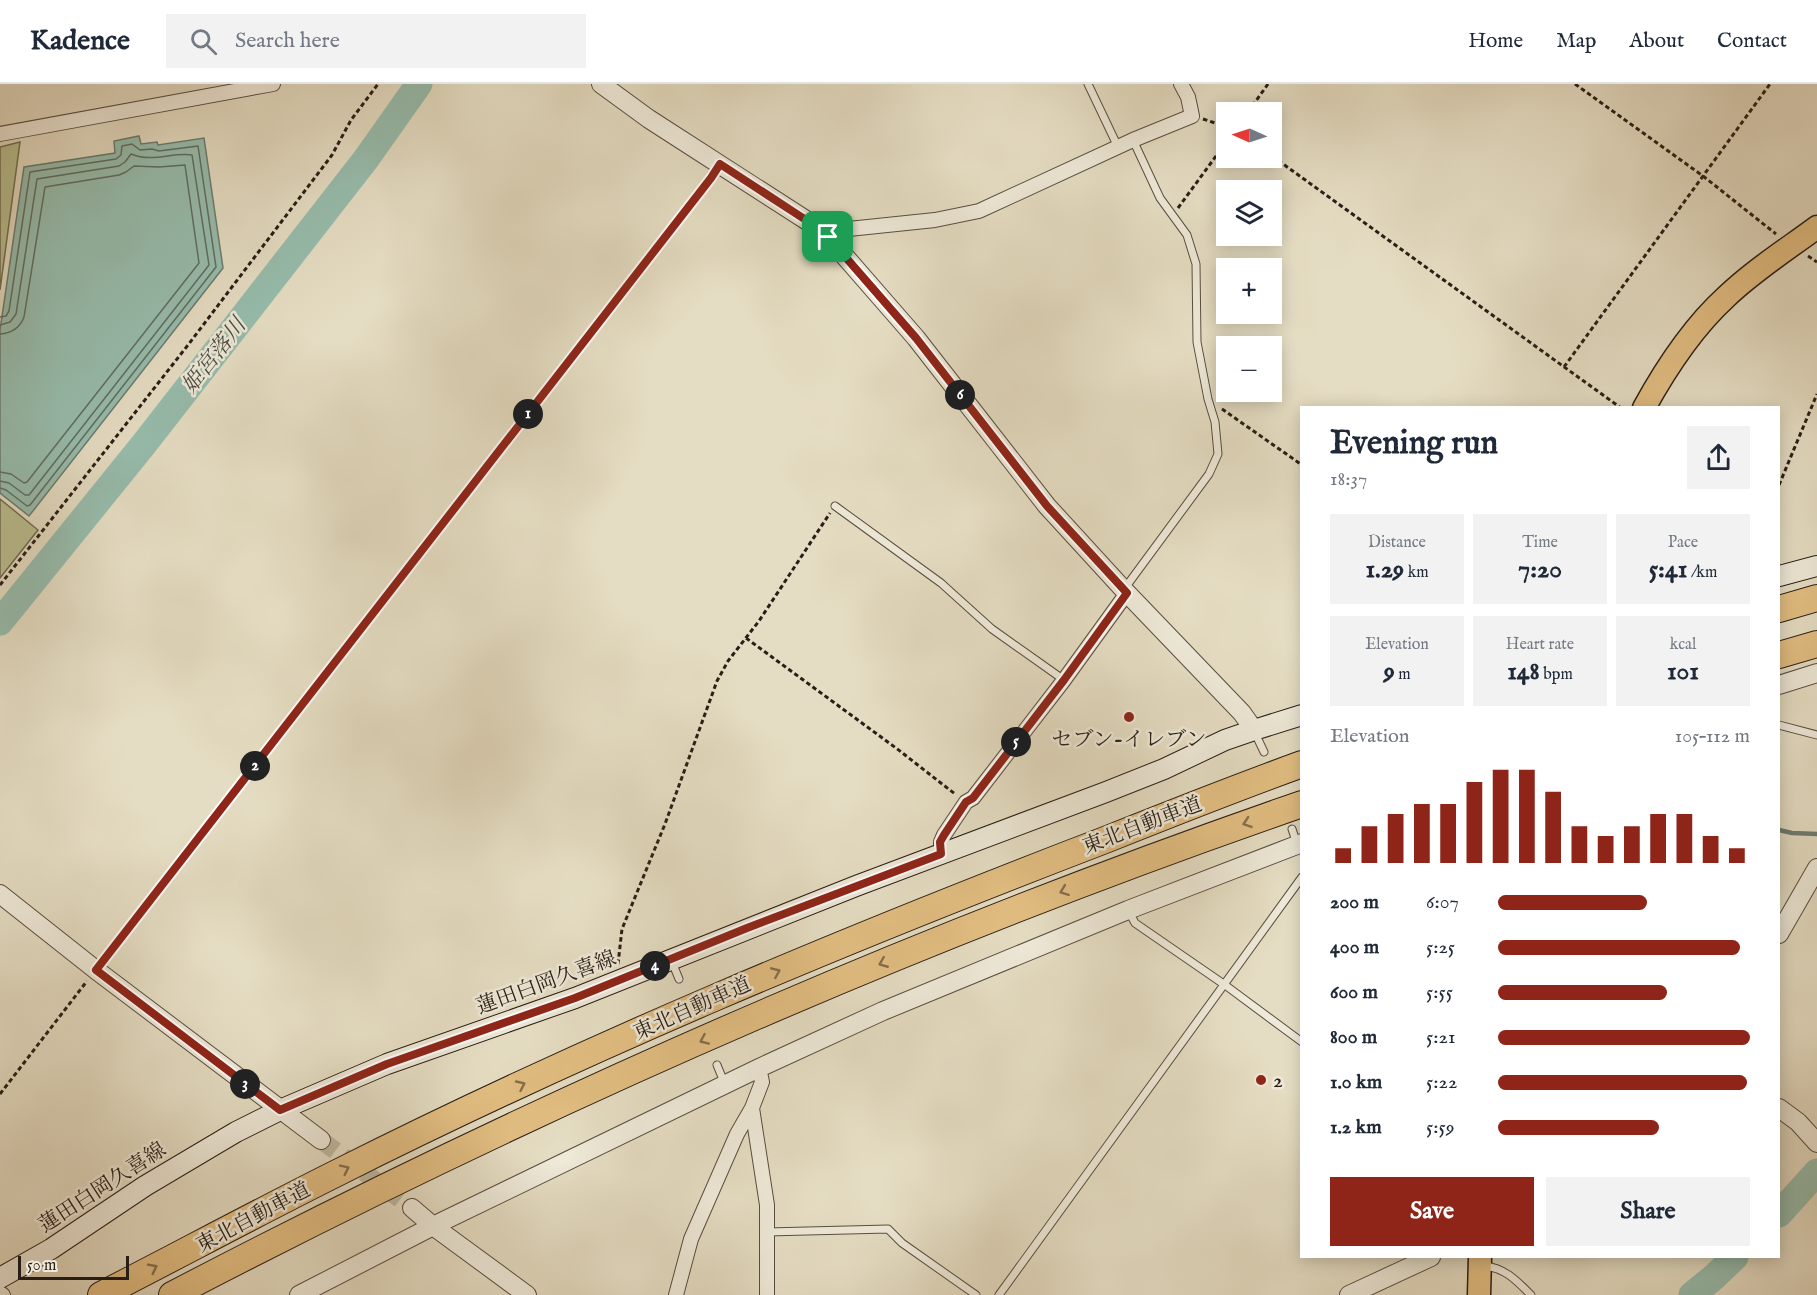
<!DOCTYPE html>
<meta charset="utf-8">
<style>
:root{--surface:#fff;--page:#f2f2f3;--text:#1f2937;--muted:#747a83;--line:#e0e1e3;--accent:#8f2418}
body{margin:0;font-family:"IM FELL English","Noto Serif JP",serif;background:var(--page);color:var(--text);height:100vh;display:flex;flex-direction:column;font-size:22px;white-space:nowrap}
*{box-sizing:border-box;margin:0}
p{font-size:20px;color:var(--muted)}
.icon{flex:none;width:33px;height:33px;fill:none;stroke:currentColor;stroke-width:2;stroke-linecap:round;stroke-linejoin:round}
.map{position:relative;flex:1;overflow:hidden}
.drawer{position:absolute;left:1300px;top:322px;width:480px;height:852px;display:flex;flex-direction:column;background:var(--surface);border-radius:0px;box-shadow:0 3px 15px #0003}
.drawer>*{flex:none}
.needle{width:39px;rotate:273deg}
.controls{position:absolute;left:1216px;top:18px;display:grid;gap:12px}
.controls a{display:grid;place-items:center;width:66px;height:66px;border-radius:0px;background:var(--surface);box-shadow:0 3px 15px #0003;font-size:30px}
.scale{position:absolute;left:18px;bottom:15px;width:111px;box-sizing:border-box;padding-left:6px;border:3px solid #291e16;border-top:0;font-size:16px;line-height:21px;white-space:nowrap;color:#291e16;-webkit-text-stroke:4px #eee9d8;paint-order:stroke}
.pin{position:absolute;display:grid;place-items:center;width:51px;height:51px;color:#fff;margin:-26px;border-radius:12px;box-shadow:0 3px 9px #0006}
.km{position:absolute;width:30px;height:30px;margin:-15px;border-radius:50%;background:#222;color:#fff;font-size:16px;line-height:30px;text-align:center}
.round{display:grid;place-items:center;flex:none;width:63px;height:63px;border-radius:0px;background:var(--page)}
.summary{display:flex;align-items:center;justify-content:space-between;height:102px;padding:0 30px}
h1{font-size:33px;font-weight:800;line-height:45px}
.figures{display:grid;grid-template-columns:repeat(3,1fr);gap:9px;height:102px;padding:6px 30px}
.figures div{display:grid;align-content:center;border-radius:0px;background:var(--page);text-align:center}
.figures b{font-size:26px;font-weight:800}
.figures small{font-size:16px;font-weight:400}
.figures p{font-size:16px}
.chart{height:168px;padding:12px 30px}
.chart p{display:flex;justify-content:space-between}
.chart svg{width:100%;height:108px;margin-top:6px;stroke:var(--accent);stroke-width:6}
.cta{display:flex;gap:12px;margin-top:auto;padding:12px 30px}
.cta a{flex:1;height:69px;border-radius:0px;background:var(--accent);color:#fff;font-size:24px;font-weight:800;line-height:69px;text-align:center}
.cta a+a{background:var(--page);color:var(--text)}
ul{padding:0 30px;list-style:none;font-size:20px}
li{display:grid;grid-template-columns:96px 72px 1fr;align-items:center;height:45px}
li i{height:15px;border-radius:8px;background:var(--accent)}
header{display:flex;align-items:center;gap:36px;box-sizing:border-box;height:84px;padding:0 30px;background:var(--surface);border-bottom:2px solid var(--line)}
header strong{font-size:28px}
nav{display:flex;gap:33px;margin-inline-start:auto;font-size:21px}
.search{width:420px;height:54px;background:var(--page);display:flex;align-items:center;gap:15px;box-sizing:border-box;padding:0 21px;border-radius:0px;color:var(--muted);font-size:22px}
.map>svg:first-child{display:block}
.green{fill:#babf90;stroke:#726e53;stroke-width:1.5}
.water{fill:#97bdad;stroke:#6b7d71;stroke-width:1.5}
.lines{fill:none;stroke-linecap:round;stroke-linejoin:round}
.shore{stroke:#606e62;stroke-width:1.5}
.stream{stroke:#6b7d71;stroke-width:4.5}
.river{stroke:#97bdad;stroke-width:27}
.tertiary-tunnel{stroke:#bfb7a0;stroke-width:18;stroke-dasharray:18 9;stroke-linecap:butt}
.service-casing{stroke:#584e41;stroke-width:9}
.minor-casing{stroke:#584e41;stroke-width:16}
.tertiary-casing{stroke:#584e41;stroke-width:20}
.secondary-casing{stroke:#291e16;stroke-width:22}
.primary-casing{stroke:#291e16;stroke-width:25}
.motorway-casing{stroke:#291e16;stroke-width:28}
.path{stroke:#291e16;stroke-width:3;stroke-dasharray:4.5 3;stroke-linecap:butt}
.service{stroke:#eee9d8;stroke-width:7}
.minor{stroke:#eee9d8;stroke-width:14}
.tertiary{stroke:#eee9d8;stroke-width:18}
.secondary{stroke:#eee9d8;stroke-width:20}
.primary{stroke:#e2be82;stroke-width:22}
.motorway{stroke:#e2be82;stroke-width:26}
.oneway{stroke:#866e4c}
.route-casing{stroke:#fff;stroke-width:12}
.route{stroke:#8f2418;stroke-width:8}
.poi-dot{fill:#8f2418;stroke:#eee9d8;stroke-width:2}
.labels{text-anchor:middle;stroke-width:5;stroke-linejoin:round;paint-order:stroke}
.poi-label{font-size:21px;fill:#291e16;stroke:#eee9d8}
.street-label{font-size:21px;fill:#291e16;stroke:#eee9d8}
.water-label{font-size:22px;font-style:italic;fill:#4a4e43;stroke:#eee9d8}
</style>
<header>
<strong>Kadence</strong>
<div class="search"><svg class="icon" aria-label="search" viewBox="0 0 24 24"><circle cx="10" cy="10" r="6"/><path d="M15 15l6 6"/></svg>Search here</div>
<nav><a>Home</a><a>Map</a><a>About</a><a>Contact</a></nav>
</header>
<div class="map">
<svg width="1817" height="1211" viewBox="0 0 1817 1211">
<rect width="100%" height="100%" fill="#e5ddc3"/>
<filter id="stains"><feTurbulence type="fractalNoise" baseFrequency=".00333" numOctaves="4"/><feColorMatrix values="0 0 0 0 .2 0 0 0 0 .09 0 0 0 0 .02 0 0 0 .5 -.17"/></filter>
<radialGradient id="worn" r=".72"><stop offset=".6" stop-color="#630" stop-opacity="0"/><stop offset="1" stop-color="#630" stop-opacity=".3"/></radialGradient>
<path class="green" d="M20,58L0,206V63Z
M0,415L38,446L0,494Z"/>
<path class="water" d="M139,52L141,60L157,58L158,61L204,54L223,184L29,432L0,409V246L24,83L115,69L114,57Z"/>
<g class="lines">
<path class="shore" d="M0,233L6,232L9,227L30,88L116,75L121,71L122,62L132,60L140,66L152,65L159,67L198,62L216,183L30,421L27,422L6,406L0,404
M0,241L10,238L16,230L37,95L119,82L125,78L131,70C153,79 172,68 192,71L209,181L29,411H25L9,399L0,397
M0,250C12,249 20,244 24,233L45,103L119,91L126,88L134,82L159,83L185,81L199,179L27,398L24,399L11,390L0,388"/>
<path class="stream" d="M1779,746L1792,749L1817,750"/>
<path class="river" d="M0,538L144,360L366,75L419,0
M1779,1130L1817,1088
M1692,1211L1714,1193L1735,1173"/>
<path class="tertiary-tunnel" d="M321,1056L412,1124"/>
<defs>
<path id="service" d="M1088,0L1118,63
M835,422L941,499L992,545L1064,596
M1125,504L1209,390L1218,370L1215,338L1208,315L1197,258L1196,180L1187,151L1160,114L1133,56
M1779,641L1817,651
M1255,649L1264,668
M1292,745L1297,760
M1128,826L1135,839L1225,901L1302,958
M672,878L679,895
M717,981L724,998
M767,1148L888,1145L902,1159L976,1211
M1484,1182C1505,1184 1516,1196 1531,1211
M999,1211L1302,793"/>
<path id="minor" d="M0,50L273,0
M828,153L839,146L935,136L979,127L1133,56L1192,32L1188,13L1181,0
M941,770V758L944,751L966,718L973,714L1064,596L1127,509
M752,1024L767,1121V1211
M0,1209L3,1211
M676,1211L691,1155L737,1050L752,1024L762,998L759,984"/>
<path id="tertiary" d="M601,0L649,35L809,138L828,153L916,254L1047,422L1124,506L1242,629L1254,646
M1779,601L1817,589
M0,810L96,886L321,1056
M1779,850L1817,784
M1779,1024L1798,1038L1817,1059
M412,1124L433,1142L527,1211
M299,1211L433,1142L759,984L883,927L1128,826L1302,759
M1349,1211L1431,1173"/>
<path id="secondary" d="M1779,492L1817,482
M0,1194L51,1165L145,1102L236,1048L280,1026L387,980L575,914L856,802L1106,708L1164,685L1225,656L1254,646L1302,631"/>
<path id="primary" d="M1644,324C1666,284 1692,244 1726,213C1753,187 1786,166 1817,143
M1479,1211L1480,1173"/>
<path id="motorway" d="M1779,525L1817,514
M1779,571L1817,560
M101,1211C179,1171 257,1129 335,1090C585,964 844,856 1105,756C1170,730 1236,704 1302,680
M172,1211C536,1021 914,854 1302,720"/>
</defs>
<use href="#service" class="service-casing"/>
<use href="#minor" class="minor-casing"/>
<use href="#tertiary" class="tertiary-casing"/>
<use href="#secondary" class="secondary-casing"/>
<use href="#primary" class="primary-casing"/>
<use href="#motorway" class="motorway-casing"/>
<path class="path" d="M1575,0L1703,92L1776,150
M1248,28L1268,0
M1203,35L1227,43
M1272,72L1621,324
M1178,124L1227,57
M1808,172L1817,178
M1564,283L1770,0
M1222,325L1302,381
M1779,401L1817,310
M0,501L188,261L332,71L351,36L378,0
M746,554L896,664L955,710
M106,873L711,94
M618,880L622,845L665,740L717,597L728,577L759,537L830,429
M0,1010L87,897"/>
<use href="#service" class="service"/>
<use href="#minor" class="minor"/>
<use href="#tertiary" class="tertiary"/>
<use href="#secondary" class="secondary"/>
<use href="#primary" class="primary"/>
<use href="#motorway" class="motorway"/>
</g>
<defs><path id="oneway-chevron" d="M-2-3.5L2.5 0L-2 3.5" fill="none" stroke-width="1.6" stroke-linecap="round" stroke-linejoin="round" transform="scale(1.5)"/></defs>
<g class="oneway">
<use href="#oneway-chevron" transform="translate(1247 739) rotate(161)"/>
<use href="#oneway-chevron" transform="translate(1064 807) rotate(159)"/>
<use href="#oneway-chevron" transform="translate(883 879) rotate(158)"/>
<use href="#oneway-chevron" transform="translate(776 888) rotate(-23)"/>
<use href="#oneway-chevron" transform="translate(704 956) rotate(156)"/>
<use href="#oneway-chevron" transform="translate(521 1001) rotate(-25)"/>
<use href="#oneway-chevron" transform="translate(345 1085) rotate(-26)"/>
<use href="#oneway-chevron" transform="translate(153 1184) rotate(-27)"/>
</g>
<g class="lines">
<defs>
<path id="route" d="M720,80L809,138L828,153L916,254L1047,422L1127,509L1064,596L973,714L966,718L944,751L940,758L941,770L747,844L575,914L387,980L280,1026L96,886L711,94Z"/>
</defs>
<use href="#route" class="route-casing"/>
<use href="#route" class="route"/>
</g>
<g class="poi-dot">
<circle cx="1129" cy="633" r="6"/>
<circle cx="1261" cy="996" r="6"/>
</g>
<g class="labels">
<g class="poi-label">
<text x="1129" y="662">セブン-イレブン</text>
<text x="1273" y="1003" text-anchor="start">2</text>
</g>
<g class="street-label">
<text transform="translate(1142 741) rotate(-21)" y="7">東北自動車道</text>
<text transform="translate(546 898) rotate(-20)" y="7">蓮田白岡久喜線</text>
<text transform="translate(692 924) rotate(-24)" y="7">東北自動車道</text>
<text transform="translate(102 1103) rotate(-33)" y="7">蓮田白岡久喜線</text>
<text transform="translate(253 1133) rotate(-28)" y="7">東北自動車道</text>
</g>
<g class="water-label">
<text transform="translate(213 271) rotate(-52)" y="8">姫宮落川</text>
</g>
</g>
<rect width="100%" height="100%" filter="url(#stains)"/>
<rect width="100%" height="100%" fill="url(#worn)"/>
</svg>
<div class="controls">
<a><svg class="needle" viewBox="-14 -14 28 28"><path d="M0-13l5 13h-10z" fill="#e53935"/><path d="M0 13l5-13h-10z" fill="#747a83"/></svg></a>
<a><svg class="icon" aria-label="layers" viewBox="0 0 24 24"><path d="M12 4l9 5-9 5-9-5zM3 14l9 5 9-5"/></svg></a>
<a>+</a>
<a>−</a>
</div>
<div class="scale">50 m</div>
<div class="pin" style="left:828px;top:153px;background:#1e9e55"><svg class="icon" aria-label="arrive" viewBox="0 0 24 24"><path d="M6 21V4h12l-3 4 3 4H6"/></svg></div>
<b class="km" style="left:528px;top:330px">1</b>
<b class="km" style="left:255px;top:682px">2</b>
<b class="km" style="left:245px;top:1000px">3</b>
<b class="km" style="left:655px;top:882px">4</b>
<b class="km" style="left:1016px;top:658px">5</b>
<b class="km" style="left:960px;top:311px">6</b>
<section class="drawer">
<div class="summary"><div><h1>Evening run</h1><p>18:37</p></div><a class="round"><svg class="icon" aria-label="share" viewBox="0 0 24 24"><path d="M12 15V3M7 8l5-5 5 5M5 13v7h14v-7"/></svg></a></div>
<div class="figures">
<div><p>Distance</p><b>1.29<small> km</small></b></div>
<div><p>Time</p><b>7:20</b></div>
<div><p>Pace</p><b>5:41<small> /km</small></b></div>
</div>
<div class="figures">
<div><p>Elevation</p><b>9<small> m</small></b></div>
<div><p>Heart rate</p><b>148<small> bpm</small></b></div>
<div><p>kcal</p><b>101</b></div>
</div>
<div class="chart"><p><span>Elevation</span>105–112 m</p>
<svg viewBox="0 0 160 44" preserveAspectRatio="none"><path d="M5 44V38M15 44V29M25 44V24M35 44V20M45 44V20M55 44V11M65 44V6M75 44V6M85 44V15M95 44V29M105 44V33M115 44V29M125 44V24M135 44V24M145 44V33M155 44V38"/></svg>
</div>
<ul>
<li><b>200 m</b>6:07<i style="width:59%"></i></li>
<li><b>400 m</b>5:25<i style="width:96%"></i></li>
<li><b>600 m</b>5:55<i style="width:67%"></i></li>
<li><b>800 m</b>5:21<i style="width:100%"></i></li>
<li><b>1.0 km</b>5:22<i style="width:99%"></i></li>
<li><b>1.2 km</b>5:59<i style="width:64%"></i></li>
</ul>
<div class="cta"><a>Save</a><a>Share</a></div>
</section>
</div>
